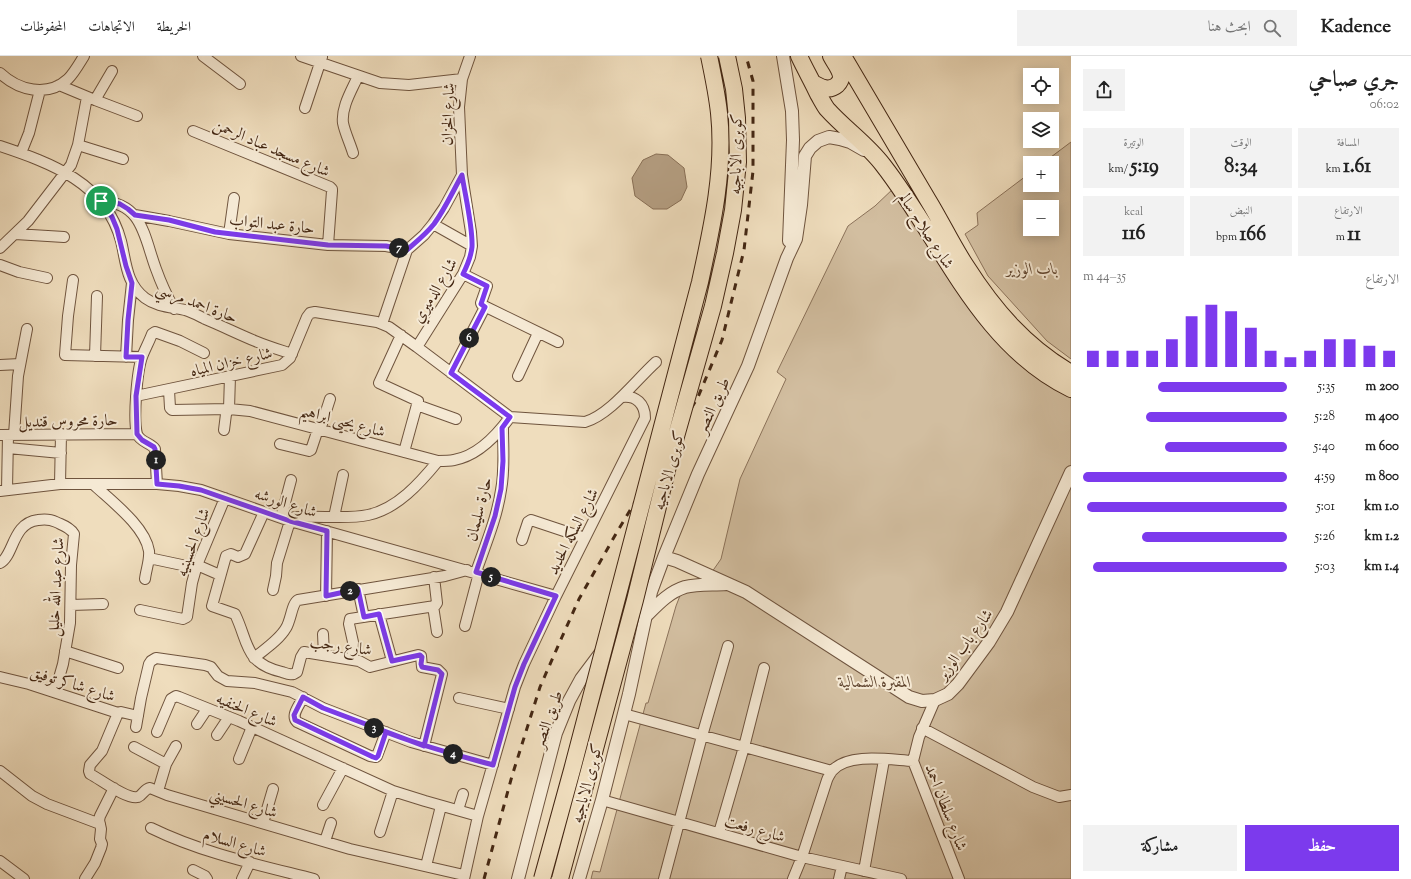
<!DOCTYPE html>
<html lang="ar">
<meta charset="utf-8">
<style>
:root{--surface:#fff;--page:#f2f2f2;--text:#222;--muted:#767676;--line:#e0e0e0;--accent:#7c3aed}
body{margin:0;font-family:"Sorts Mill Goudy",Amiri,serif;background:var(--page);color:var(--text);direction:rtl;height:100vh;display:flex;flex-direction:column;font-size:15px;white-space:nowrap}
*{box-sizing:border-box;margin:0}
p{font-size:13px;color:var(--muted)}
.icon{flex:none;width:22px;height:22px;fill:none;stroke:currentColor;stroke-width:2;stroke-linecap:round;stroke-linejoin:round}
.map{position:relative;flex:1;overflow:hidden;direction:ltr}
.sheet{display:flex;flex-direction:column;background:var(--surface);width:340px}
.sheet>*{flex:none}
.fabs{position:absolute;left:1023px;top:12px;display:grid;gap:8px}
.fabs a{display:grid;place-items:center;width:36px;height:36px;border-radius:0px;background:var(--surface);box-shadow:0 2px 10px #0003;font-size:20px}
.pin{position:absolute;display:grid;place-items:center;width:34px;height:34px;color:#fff;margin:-17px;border:2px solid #fff;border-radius:50%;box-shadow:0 1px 4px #0007}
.km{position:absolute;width:20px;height:20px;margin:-10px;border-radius:50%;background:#222;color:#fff;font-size:11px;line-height:20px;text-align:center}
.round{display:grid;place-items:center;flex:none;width:42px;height:42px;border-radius:0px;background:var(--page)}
.summary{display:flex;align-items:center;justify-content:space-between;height:68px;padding:0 12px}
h1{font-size:22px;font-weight:800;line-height:30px}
.stats{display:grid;grid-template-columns:repeat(3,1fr);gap:6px;height:68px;padding:4px 12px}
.stats div{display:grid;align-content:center;border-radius:0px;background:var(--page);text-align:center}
.stats b{font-size:20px;font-weight:800}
.stats small{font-size:11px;font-weight:400}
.stats p{font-size:11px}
.chart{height:112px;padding:8px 12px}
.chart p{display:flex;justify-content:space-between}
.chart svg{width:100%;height:72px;margin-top:4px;stroke:var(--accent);stroke-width:6}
.action{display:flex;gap:8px;margin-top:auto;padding:8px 12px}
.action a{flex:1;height:46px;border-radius:0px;background:var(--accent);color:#fff;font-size:16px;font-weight:800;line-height:46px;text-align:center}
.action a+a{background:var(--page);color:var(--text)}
ul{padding:0 12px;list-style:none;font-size:13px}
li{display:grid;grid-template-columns:64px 48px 1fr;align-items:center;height:30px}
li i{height:10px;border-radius:5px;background:var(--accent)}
header{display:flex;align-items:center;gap:24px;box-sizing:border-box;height:56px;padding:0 20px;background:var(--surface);border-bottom:1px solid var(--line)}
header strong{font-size:19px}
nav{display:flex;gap:22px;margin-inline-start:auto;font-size:14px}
.search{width:280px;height:36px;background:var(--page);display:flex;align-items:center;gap:10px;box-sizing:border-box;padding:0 14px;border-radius:0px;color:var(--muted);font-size:15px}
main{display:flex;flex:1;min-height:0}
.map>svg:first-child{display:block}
.green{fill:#d2bea0;stroke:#8b725a;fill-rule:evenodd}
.water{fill:#b59f83;stroke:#886f56}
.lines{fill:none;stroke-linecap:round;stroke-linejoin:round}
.minor-casing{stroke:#6f543e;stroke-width:12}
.tertiary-casing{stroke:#6f543e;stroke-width:14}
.trunk-casing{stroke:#442713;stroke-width:18}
.minor{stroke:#f5e9d4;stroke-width:10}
.tertiary{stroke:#f5e9d4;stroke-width:12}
.trunk{stroke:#efddbd;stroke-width:16}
.rail{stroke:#442713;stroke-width:3;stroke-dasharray:7 7;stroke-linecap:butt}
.trunk-bridge-casing{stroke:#442713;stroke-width:18;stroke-linecap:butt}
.trunk-bridge{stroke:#efddbd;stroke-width:16}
.route-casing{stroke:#fff;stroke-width:8}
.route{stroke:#7c3aed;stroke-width:5}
.labels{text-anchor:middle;stroke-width:4;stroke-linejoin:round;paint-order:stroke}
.street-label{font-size:16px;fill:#442713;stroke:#f5e9d4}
.park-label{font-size:16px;font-style:italic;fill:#60452f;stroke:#f5e9d4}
</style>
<header>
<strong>Kadence</strong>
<div class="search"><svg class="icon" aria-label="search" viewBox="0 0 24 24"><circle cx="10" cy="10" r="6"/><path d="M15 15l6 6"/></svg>ابحث هنا</div>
<nav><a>الخريطة</a><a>الاتجاهات</a><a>المحفوظات</a></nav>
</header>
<main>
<section class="sheet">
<div class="summary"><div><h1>جري صباحي</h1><p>06:02</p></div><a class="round"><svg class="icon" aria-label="share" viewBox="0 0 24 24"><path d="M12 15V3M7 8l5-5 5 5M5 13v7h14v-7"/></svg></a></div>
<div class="stats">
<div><p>المسافة</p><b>1.61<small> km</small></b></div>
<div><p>الوقت</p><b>8:34</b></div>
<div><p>الوتيرة</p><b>5:19<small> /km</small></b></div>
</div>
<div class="stats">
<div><p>الارتفاع</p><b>11<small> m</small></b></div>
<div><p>النبض</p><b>166<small> bpm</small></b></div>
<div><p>kcal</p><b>116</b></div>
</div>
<div class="chart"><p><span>الارتفاع</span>35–44 m</p>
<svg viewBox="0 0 160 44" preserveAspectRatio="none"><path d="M5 44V34M15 44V34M25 44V34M35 44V34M45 44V27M55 44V13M65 44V6M75 44V10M85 44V20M95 44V34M105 44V38M115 44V34M125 44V27M135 44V27M145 44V31M155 44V34"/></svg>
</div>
<ul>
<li><b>200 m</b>5:35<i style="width:63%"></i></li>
<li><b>400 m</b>5:28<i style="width:69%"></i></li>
<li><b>600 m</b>5:40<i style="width:60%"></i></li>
<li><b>800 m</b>4:59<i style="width:100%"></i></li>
<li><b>1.0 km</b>5:01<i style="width:98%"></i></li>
<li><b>1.2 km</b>5:26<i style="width:71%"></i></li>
<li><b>1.4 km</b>5:03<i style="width:95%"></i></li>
</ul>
<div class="action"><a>حفظ</a><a>مشاركة</a></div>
</section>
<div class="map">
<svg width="1071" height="823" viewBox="0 0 1071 823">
<rect width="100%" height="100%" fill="#efddbd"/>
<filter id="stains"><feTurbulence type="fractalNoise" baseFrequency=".005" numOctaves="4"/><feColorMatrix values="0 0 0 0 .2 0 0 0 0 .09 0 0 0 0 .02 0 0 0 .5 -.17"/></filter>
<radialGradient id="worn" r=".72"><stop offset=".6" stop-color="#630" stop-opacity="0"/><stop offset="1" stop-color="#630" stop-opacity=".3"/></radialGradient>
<path class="green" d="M1071,86V303L1047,285L988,220L965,178L978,169L977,157L1030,117V129H1052V107H1043ZM1030,151H1052V173H1030Z
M895,131L1071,337V823H591L593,815L600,816L646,647H648L676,550L681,537L700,533L721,503L740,423L786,323L777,316L848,170L875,150Z"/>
<path class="water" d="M656,98L668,99L684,112L687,131L681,144L667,153H653L635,140L632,122L643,104Z"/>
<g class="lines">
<defs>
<path id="minor" d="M203,0L240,28
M301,0L380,27L409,29L462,23
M0,17C18,34 47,42 68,23C74,17 79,8 84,0
M59,29L95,44L137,60
M95,44L112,15
M305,52L322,1
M193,75L330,131L332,133V135L328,189
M78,89L123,103
M0,90C51,107 106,127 121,185C126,205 126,228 145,242C157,251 171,251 185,254C192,256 199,260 205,263C222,270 238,278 255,285C267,290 280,294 292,298
M21,97L29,77L40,34
M353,97C350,87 345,77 343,67C341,51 352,34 358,20
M101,145C143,147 144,181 156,213C161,227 167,240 174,253
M135,159L169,165L229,178L328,189L386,190L407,194
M433,168L472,190
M15,178L64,181
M229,178L234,142
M0,192L28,165L71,109L78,89L87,41
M0,209L19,216L47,222
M463,218L487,230L481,247L482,249L558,286
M73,224L68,260L65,299L142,301
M382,268L407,194L424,179L433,168L444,152L462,119
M401,279L379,327L418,345L404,396
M417,291L463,218L470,201L472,190L471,176L462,119L459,51L462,23L470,0
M95,300L97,240
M126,301L128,264L132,227
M0,309L20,308
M451,317L485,251
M518,320L538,277
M169,334L170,352L172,354L229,353L250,355L438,405C443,405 449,405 454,404C477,400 497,379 510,361
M136,340L282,309L290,302L307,261L310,257L315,256L377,266L389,271L417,291L510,361
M417,349L456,363
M510,361L585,366C610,359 636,324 656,306
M224,374L226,358L229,353L230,320
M320,374L330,343
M0,379L137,378
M14,379L18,320L27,273
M280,388L309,395L311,394L318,373
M8,392L61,397
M291,424L281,462C296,461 310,460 325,461C339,461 354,462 368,459C397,453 420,427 438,405
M60,428L61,378
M93,428C111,445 145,470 149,495C150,504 146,514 145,523
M157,428L155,393C151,387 140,386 137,378C133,363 137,315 142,301C145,293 149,286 152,278L155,276L180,285L204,297
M7,434L8,379
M0,435L60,428H157L179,430L201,434L290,465L556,540
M264,456L245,498L238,501L231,498L226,500L212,550L235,558C249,587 244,607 282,616C288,618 292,620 297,616L301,601L304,596L359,605L370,611L418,599L421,600L422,611L438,614L442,618L424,690
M334,461L343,419
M522,484L528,466L531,464L585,482
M149,502L196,512
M0,507C14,500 12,467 38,464C44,463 50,463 56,466C62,469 70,471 74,478L71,509L70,567L63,608L55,636
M197,509L220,519
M476,516C485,490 497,462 501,434C505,414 503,392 503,372
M358,533L364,561
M273,534L276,520L277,507L290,465
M326,540L327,475
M71,549L103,548
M433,550L437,576
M140,554L183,563L187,561L192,527L197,509L225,442
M379,558L392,605
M465,570L479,517
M323,578L324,599
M65,595L118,612
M254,602C265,593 279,584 286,572C291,564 292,547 298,544L445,520L467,514
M352,604L353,586L349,568L350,563L435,550L437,547L434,521
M0,621L29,628L118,657L121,656L138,660
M303,641C300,649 290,659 297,666L370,700L376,701L377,700L386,676
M459,642L509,653
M935,644L919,681L913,705L959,823
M118,657L102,695L90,709L89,715L90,718C100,723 127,744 138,741C143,739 144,733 150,732L167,739L350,793L464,819
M624,658L832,715
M197,668L207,653
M136,671L141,642L149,608L151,605L156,602L205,609L211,611L218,620L227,625L255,627L292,636L323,652L411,686L493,709
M922,672L1033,731L1059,741L1071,739
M157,676L171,643L176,640L179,641L239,665L393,735L425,745L478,760
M217,679L229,661
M134,691L166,708
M239,703L252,671
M0,715L32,740L47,748L100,768
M158,735L166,708L176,690
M602,744L802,801L901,823
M323,749L343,712
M458,754L463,738
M263,767L273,733
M151,772C202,797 259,809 314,823
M380,776L393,735
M719,777L744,691L764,612
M325,785L331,767
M0,805L24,823
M426,810L441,750
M193,814L205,820L207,823
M864,815L884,704
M85,823L95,807L101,792L102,788L100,783L101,773L99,764L100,760L114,732
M242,823L250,806
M464,823L478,760L515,631L524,608L556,540L645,362C645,348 636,339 622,341
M664,823L702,680L728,590
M793,823L802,801L827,724C828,721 830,718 832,715C848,696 891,704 913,705
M839,823L842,810"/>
<path id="tertiary" d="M783,0L792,55L793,84L789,185
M664,501L677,505L746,536L909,641L922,645L935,644L948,638L958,628L989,586L1007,556L1071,416
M646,560C658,548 669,536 685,531C697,528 713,529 726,528
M518,823L556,677L569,645L581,623L629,559
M579,823L602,744L629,638L651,536L664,501L698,418L748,310L787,202L796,183L801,149L805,100L810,92L818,85L829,81L840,83L850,86L864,94"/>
<path id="trunk" d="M799,0C805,13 812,25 818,38C821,43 824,49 827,53C845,73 867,88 883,109C943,186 979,288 1071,333
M843,0C871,48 900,96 928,144C941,165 952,189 966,210C994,254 1026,291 1071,317
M813,27C820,31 829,36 837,29C839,27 841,24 841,21C841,14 834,6 831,0"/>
</defs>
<use href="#minor" class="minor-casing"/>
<use href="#tertiary" class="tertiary-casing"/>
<use href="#trunk" class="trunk-casing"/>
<use href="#minor" class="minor"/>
<use href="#tertiary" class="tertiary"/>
<use href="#trunk" class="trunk"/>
<path class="rail" d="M484,823L512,720L540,631L562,581L579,543L617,476L698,341L722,284L744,194L753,115V25L746,0"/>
<defs>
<path id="trunk-bridge" d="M542,823L572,714L700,226C712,171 725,114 719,57C717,38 713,19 709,0
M560,823L635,544L671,398L713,250L725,197L733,154L738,106L737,62L734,33L727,0"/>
</defs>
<use href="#trunk-bridge" class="trunk-bridge-casing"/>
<use href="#trunk-bridge" class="trunk-bridge"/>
</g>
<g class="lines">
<defs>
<path id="route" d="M101,145L112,161L117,173L126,210L132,227L128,264L126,301H142L136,340L137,378L142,384L154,391L155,393L157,428L179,430L201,434L290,465L327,475L326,540L358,533L364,561L379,558L392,605L420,599L422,601L421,608L422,611L438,614L442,618L424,690L323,652L303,641L294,659L295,664L373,701L376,702L378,700L386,676C421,690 457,699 493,709L515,631L524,608L556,540L476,516L495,460L501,433L503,405L502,372L510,361L451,317L485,251L481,248L487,230L463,218C467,210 471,201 472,191C473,171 465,139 462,119C453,135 445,153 434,168C426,178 416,186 407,194L386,190L328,189L215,176L169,164L135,159L128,153L120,148L110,146L101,145"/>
</defs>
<use href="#route" class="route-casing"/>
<use href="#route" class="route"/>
</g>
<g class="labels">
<g class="street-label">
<text transform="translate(447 58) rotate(-88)" y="6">شارع الخزان</text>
<text transform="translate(272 91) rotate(23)" y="6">شارع مسجد عباد الرحمن</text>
<text transform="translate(735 98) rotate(-89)" y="6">كوبرى الاباجيه</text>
<text transform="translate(272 167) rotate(6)" y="6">حارة عبد التواب</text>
<text transform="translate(927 174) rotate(57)" y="6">شارع صلاح سالم</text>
<text transform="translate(434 234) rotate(-59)" y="6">شارع الدميري</text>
<text transform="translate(197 246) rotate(21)" y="6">حارة احمد مرسي</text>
<text transform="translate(231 305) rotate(-13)" y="6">شارع خزان المياه</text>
<text transform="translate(712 349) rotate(-65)" y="6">طريق النصر</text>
<text transform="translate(68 364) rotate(-1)" y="6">حارة محروس قنديل</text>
<text transform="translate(343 364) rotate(15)" y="6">شارع يحيى ابراهيم</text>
<text transform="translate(668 414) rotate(-75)" y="6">كوبرى الاباجيه</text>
<text transform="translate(286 446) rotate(18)" y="6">شارع الورشه</text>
<text transform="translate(478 453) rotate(-76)" y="6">حارة سليمان</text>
<text transform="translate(572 475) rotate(-63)" y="6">شارع السكه الحديد</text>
<text transform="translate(192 486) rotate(-70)" y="6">شارع الحسينيه</text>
<text transform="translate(55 531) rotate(-87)" y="6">شارع عبد الله خليل</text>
<text transform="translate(964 588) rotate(-54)" y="6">شارع باب الوزير</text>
<text transform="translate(341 589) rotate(8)" y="6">شارع رجب</text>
<text transform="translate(73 627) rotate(17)" y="6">شارع شاكر توفيق</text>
<text transform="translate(247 653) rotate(23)" y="6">شارع الحنفيه</text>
<text transform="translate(547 663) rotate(-70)" y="6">طريق النصر</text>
<text transform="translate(586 727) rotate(-75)" y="6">كوبرى الاباجيه</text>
<text transform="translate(244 746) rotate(17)" y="6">شارع الحسيني</text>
<text transform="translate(947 751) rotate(69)" y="6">شارع سلطان احمد</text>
<text transform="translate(755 772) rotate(16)" y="6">شارع رفعت</text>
<text transform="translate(235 786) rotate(16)" y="6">شارع السلام</text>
</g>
<g class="park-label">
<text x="1032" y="218">باب الوزير</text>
<text x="875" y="631">المقبرة الشمالية</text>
</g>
</g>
<rect width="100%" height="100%" filter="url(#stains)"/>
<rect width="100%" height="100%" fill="url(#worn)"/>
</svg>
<div class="fabs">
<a><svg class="icon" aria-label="locate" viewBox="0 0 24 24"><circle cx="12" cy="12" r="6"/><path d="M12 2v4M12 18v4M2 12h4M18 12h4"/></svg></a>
<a><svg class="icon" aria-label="layers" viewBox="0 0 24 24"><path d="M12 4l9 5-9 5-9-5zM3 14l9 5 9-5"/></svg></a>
<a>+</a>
<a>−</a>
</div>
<div class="pin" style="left:101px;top:145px;background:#1e9e55"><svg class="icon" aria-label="arrive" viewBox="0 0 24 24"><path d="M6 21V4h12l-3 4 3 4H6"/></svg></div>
<b class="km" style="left:156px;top:404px">1</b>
<b class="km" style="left:350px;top:535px">2</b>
<b class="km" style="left:374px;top:672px">3</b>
<b class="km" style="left:453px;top:698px">4</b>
<b class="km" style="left:491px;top:521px">5</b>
<b class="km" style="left:469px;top:282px">6</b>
<b class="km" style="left:399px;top:192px">7</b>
</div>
</main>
